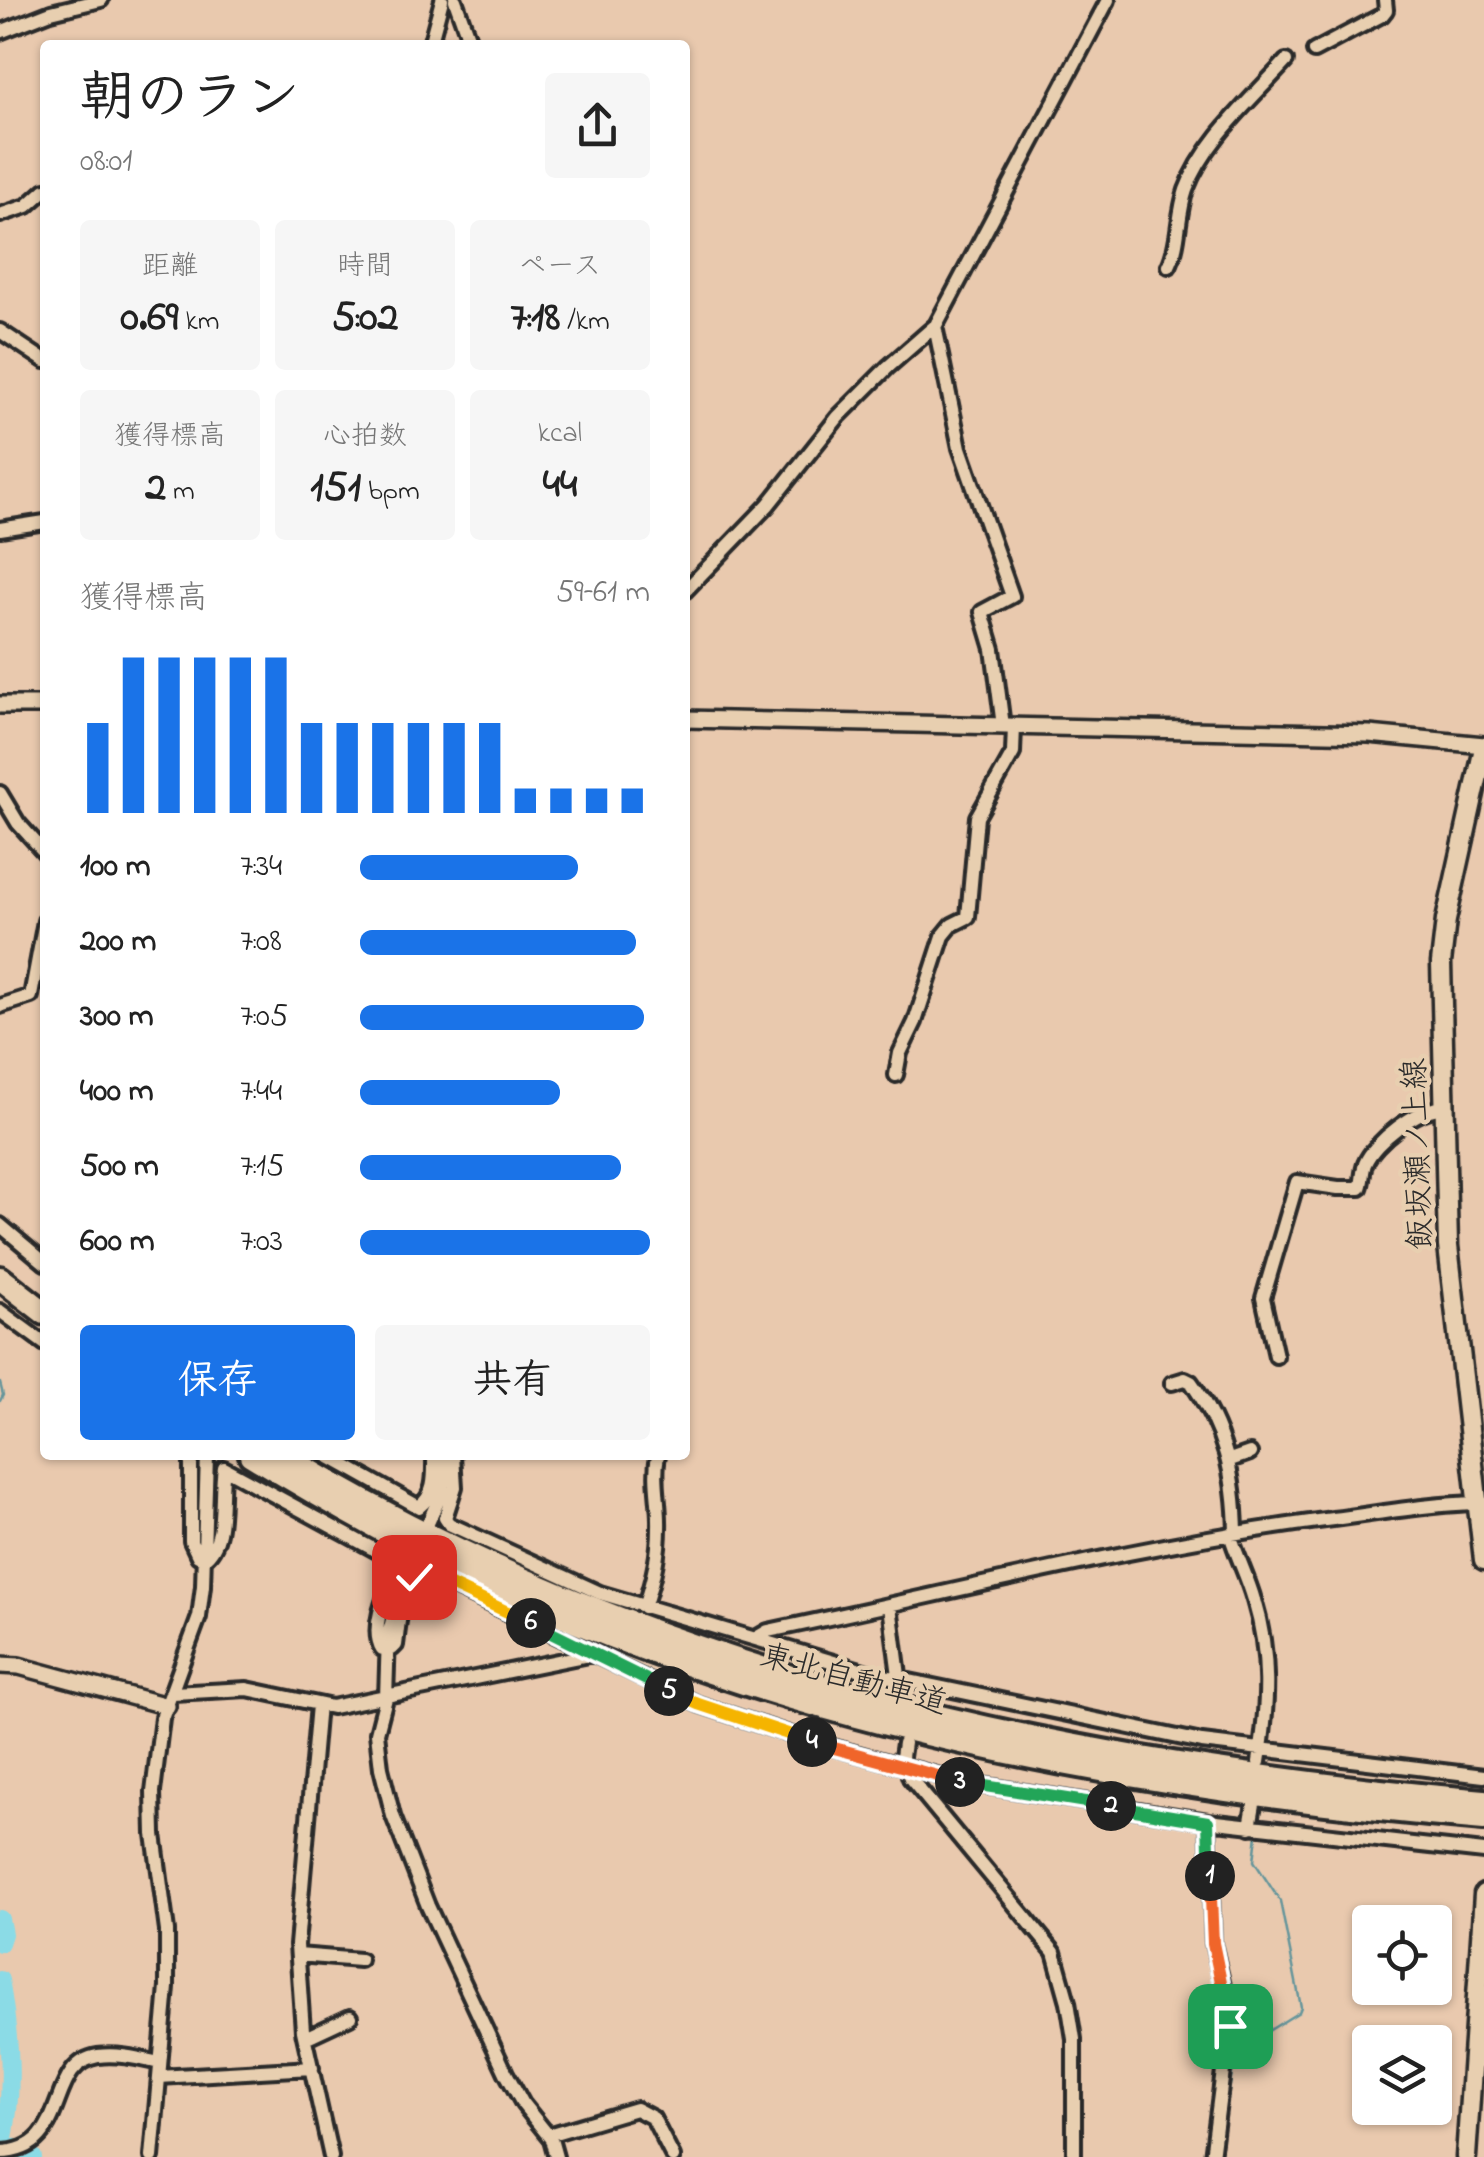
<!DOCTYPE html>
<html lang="ja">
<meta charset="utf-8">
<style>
:root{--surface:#fff;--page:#f6f6f6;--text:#222;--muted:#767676;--accent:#1a73e8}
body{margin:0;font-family:"Indie Flower","Klee One",sans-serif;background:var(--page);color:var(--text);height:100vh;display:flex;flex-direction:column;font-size:38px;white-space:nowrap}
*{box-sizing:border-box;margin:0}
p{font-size:32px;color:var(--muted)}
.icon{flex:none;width:55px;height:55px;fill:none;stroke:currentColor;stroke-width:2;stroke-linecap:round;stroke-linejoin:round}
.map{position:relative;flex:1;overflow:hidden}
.details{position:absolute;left:40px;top:40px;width:650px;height:1420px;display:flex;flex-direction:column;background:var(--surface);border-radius:10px;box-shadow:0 2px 8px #0004}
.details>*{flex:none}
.tools{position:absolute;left:1352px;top:1905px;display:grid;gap:20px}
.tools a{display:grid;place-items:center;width:100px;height:100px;border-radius:10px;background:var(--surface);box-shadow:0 2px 8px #0004;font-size:50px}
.pin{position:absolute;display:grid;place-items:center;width:85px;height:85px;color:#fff;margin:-42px;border-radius:20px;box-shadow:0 5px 15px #0006}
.km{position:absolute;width:50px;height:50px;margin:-25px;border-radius:50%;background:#222;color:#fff;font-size:28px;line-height:50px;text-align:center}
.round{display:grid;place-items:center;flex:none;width:105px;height:105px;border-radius:10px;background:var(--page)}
.head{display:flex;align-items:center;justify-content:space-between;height:170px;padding:0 40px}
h1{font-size:55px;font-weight:700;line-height:75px}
.metrics{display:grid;grid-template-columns:repeat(3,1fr);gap:15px;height:170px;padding:10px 40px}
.metrics div{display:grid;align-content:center;border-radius:10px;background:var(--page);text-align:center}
.metrics b{font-size:42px;font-weight:700}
.metrics small{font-size:28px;font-weight:400}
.metrics p{font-size:28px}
.chart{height:280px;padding:20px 40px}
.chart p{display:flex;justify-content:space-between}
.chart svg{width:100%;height:180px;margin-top:10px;stroke:var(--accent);stroke-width:6}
.action{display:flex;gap:20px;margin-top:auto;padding:20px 40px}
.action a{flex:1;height:115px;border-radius:10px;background:var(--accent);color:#fff;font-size:40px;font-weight:700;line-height:115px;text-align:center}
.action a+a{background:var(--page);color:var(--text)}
ul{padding:0 40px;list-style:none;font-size:32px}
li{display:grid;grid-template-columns:160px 120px 1fr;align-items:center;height:75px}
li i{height:25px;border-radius:12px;background:var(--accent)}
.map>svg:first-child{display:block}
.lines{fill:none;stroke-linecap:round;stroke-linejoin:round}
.stream{stroke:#65959b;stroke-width:2.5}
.river{stroke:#8bdbe6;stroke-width:18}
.minor-casing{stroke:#2b2b2b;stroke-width:20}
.tertiary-casing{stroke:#2b2b2b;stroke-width:22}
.secondary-casing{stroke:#2b2b2b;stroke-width:25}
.motorway-casing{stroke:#2b2b2b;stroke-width:30}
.minor{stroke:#e8cfb0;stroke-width:12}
.tertiary{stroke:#e8cfb0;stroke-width:15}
.secondary{stroke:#e8cfb0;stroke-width:18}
.motorway{stroke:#e8cfb0;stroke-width:22}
.split-1-casing{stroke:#fff;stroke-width:20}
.split-2-casing{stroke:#fff;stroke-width:20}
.split-3-casing{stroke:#fff;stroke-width:20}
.split-4-casing{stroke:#fff;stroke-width:20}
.split-5-casing{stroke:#fff;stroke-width:20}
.split-6-casing{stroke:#fff;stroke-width:20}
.split-7-casing{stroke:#fff;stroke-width:20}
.split-1{stroke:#f0652b;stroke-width:12}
.split-2{stroke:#22a559;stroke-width:12}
.split-3{stroke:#22a559;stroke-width:12}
.split-4{stroke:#f0652b;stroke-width:12}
.split-5{stroke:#f5b400;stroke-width:12}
.split-6{stroke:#22a559;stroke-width:12}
.split-7{stroke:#f5b400;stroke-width:12}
.labels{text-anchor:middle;stroke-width:9;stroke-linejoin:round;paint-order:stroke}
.street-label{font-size:32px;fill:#2b2b2b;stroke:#e8cfb0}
</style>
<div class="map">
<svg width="1484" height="2157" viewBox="0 0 1484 2157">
<rect width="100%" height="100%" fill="#e9c9ae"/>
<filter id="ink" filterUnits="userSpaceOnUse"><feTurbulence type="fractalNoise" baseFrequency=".01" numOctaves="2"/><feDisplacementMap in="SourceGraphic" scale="20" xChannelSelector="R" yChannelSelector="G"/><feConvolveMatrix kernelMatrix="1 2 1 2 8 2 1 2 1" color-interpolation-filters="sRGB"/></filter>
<g filter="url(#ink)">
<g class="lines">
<path class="stream" d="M0,1383L3,1395L0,1401
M1218,2155L1236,2051L1299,2012L1301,2007L1280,1901L1254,1861L1257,1835"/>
<path class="river" d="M0,1919L3,1934L0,1943
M0,1980C10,2035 15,2091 2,2147L17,2148L23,2155L33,2157"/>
<defs>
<path id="minor" d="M455,0L471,45
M0,32L51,12L101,0
M430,45L442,0
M1314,51L1382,15L1386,10L1385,0
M0,215L27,206L45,190
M1169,266C1180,244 1177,216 1186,190C1204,141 1251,100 1286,61
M935,326L960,448L1012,596L982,612L993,649L1003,726
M0,331L45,361
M0,529L45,522
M685,591L768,505L838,417L888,367L936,325L1108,0
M0,793L18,823L45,853
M0,1006L31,996L45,921
M896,1075L900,1053L915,1022L943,936L952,925L968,917L977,817L1013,753L1014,726
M0,1225L45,1263
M0,1311L45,1344
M1276,1356L1263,1298L1297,1182L1338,1188H1360C1363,1181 1362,1172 1365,1164C1374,1142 1418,1107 1443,1108
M1172,1383L1185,1379L1191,1382C1225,1429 1235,1476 1236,1533
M191,1455V1541L198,1556L204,1559C228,1542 219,1495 224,1468L399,1563C390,1585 368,1626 382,1649H392L396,1645C399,1624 400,1579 425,1573L698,1704L810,1741L962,1782L1208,1821L1484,1852
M326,1455L419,1507C436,1494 434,1475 434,1455
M453,1455L455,1487L445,1518L449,1524L600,1593L871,1673L1202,1742L1484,1776
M1230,1460L1250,1453
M428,1523L443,1490L442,1455
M1230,1534C1237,1557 1248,1578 1254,1600C1271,1656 1268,1705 1259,1762
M409,1559L388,1635L386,1698L377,1733L381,1768L393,1816L428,1906L506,2073L523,2104L551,2139L556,2157
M890,1606L902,1699
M644,1607C653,1581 659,1555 659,1528C660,1502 653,1480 658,1455
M756,1638L768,1631C956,1592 1143,1543 1333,1519C1381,1513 1429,1504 1477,1503
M173,1693L247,1689L332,1707L593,1654
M318,1705L297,1945L303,2031L331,2157
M901,1764L904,1743
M906,1766L910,1778L1054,1952L1068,2002L1074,2039V2157
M1208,1821L1213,1943L1230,2016L1212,2157
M1250,1827L1254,1804
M298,1955L360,1960
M305,2038L350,2017
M159,2077L312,2068
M548,2135L636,2109L653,2118L673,2157
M0,2152C72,2151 44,2064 98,2056C118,2053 141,2059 160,2063
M152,2157L167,1987V1931L154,1834L153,1792L162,1718L199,1617L203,1586L207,1455"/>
<path id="tertiary" d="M0,705H45
M685,719L1369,734L1484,745
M0,1665L19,1666L167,1706"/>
<path id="secondary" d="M1484,748L1446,920L1441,963L1448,1246L1484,1560
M1466,2157L1484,1894"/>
<path id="motorway" d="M0,1278L45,1313
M251,1455C376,1532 511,1600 650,1651C917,1749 1202,1795 1484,1819
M283,1455C647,1676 1064,1765 1484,1801"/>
</defs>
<use href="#minor" class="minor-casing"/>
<use href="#tertiary" class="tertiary-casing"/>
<use href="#secondary" class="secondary-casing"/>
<use href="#motorway" class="motorway-casing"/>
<use href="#minor" class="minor"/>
<use href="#tertiary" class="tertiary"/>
<use href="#secondary" class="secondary"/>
<use href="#motorway" class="motorway"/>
</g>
</g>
<g class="lines" filter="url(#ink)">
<defs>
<path id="split-1" d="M1210,1876L1213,1943L1230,2026"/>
<path id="split-2" d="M1111,1806L1208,1822L1210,1876"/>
<path id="split-3" d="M960,1782L1111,1806"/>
<path id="split-4" d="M812,1742L960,1782"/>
<path id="split-5" d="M669,1691L698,1704L812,1742"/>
<path id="split-6" d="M531,1623L669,1691"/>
<path id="split-7" d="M414,1577L425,1573L531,1623"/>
</defs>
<use href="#split-1" class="split-1-casing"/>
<use href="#split-2" class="split-2-casing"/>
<use href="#split-3" class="split-3-casing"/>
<use href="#split-4" class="split-4-casing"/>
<use href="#split-5" class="split-5-casing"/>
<use href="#split-6" class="split-6-casing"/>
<use href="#split-7" class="split-7-casing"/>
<use href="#split-1" class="split-1"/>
<use href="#split-2" class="split-2"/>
<use href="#split-3" class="split-3"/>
<use href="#split-4" class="split-4"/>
<use href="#split-5" class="split-5"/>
<use href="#split-6" class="split-6"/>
<use href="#split-7" class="split-7"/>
</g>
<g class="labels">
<g class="street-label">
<text transform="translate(1416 1154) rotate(-92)" y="11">飯坂瀬ノ上線</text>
<text transform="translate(854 1678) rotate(15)" y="11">東北自動車道</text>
</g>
</g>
</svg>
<div class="tools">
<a><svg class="icon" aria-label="locate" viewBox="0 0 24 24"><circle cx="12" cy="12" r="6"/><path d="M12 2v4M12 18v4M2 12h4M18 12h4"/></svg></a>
<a><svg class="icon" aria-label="layers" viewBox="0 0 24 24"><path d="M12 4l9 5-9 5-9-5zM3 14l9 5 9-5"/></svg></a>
</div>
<div class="pin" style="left:1230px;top:2026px;background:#1e9e55"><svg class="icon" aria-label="arrive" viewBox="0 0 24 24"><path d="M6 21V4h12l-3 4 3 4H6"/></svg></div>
<div class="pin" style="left:414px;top:1577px;background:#d93025"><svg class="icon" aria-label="check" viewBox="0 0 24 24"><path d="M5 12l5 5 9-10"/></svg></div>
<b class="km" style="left:1210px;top:1876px">1</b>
<b class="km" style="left:1111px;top:1806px">2</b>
<b class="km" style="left:960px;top:1782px">3</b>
<b class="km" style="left:812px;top:1742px">4</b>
<b class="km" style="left:669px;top:1691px">5</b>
<b class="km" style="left:531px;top:1623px">6</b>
<section class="details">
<div class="head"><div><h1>朝のラン</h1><p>08:01</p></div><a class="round"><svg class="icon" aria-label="share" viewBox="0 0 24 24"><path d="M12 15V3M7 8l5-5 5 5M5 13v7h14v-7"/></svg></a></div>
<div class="metrics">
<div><p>距離</p><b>0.69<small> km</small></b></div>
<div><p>時間</p><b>5:02</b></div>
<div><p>ペース</p><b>7:18<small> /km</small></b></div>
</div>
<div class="metrics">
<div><p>獲得標高</p><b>2<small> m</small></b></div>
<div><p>心拍数</p><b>151<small> bpm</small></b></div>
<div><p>kcal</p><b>44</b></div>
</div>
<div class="chart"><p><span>獲得標高</span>59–61 m</p>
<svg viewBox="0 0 160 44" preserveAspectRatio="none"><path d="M5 44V22M15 44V6M25 44V6M35 44V6M45 44V6M55 44V6M65 44V22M75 44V22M85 44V22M95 44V22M105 44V22M115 44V22M125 44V38M135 44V38M145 44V38M155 44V38"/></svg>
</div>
<ul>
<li><b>100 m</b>7:34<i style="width:75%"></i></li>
<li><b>200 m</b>7:08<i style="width:95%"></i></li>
<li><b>300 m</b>7:05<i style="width:98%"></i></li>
<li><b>400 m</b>7:44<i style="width:69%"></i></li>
<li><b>500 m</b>7:15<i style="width:90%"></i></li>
<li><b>600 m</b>7:03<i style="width:100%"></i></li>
</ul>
<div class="action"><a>保存</a><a>共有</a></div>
</section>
</div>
